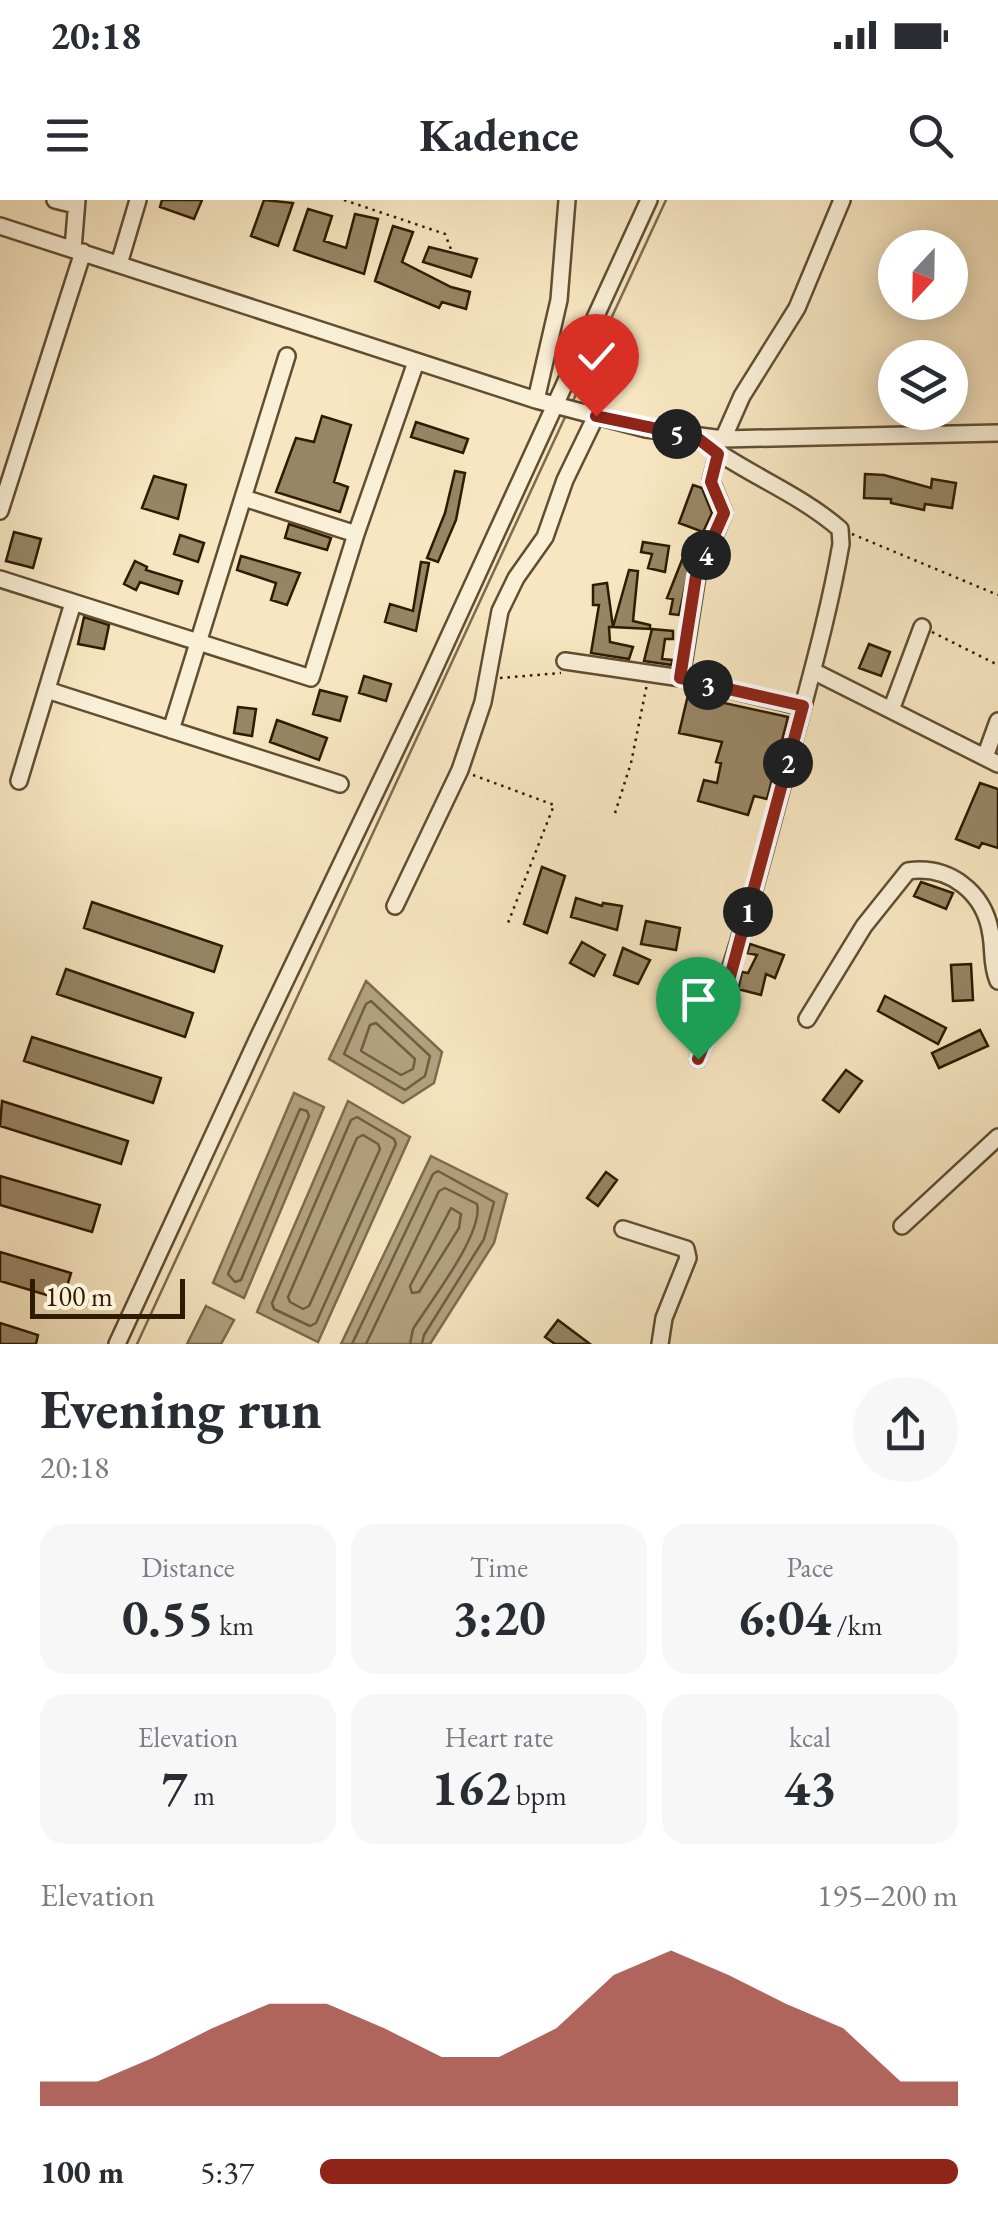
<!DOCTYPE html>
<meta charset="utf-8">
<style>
:root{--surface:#fff;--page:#f7f7f7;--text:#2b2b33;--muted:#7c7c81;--accent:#8f2418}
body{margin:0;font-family:"EB Garamond",serif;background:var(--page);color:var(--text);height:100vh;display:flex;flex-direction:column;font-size:38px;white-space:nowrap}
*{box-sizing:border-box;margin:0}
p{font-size:32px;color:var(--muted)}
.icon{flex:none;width:55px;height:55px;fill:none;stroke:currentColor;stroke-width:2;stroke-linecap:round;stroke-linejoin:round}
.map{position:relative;height:1144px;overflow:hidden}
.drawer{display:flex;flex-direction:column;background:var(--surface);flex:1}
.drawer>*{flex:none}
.needle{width:65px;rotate:202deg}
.controls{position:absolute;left:878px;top:30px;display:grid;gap:20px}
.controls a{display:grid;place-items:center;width:90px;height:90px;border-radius:50%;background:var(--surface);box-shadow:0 5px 25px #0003;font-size:50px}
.scale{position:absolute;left:30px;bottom:25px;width:155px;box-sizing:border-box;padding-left:10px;border:5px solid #2e1b01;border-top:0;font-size:28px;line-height:35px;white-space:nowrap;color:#2e1b01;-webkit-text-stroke:8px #faefd7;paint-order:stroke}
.pin{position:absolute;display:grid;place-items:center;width:85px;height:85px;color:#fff;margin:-102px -42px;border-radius:50% 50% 50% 0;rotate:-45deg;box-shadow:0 0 10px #0007}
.pin .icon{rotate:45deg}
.km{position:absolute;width:50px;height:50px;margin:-25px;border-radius:50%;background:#222;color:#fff;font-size:28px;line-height:50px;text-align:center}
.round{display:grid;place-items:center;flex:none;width:105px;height:105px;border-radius:52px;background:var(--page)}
.headline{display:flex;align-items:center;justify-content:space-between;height:170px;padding:0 40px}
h1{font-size:55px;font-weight:700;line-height:75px}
.metrics{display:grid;grid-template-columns:repeat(3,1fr);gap:15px;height:170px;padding:10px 40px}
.metrics div{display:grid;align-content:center;border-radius:25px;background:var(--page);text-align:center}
.metrics b{font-size:50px;font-weight:700}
.metrics small{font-size:28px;font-weight:400}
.metrics p{font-size:28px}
.chart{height:280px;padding:20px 40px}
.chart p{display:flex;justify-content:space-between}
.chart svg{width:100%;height:180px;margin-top:10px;fill:var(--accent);opacity:.7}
ul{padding:0 40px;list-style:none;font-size:32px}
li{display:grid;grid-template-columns:160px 120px 1fr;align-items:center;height:75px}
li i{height:25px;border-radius:12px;background:var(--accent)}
.status{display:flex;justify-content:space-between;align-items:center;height:70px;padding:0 50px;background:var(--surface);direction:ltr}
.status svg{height:28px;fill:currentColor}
header{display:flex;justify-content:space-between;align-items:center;height:130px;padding:0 40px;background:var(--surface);font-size:45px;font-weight:700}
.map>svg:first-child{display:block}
.water{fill:#b3a180;stroke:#7e6b4d;stroke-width:2.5}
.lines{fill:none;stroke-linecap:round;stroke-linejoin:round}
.shore{stroke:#705e40;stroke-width:2.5}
.stream{stroke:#7e6b4d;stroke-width:2.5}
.building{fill:#978565;stroke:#2e1b01;stroke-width:2.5}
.minor-casing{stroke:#604e31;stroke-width:20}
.path{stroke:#2e1b01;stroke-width:2.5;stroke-dasharray:2.5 5;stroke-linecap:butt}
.minor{stroke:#faefd7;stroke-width:15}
.route-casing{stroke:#fff;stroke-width:20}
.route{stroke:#8f2418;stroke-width:12}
</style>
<div class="status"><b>20:18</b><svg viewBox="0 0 49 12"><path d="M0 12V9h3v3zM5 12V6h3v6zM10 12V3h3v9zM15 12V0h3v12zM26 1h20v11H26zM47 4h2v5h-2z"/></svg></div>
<header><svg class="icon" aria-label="menu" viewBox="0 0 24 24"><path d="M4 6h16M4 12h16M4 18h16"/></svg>Kadence<svg class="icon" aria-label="search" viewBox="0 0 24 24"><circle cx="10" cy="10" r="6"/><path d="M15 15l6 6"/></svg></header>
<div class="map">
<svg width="998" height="1144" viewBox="0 0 998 1144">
<rect width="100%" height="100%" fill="#f7e6c1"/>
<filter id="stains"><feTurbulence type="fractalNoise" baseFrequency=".002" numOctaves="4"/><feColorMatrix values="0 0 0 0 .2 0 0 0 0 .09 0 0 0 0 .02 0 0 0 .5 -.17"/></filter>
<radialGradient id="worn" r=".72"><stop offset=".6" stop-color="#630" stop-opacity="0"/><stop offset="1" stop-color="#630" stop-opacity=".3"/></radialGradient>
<path class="water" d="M366,781L442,852L434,883L403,903L329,859Z
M294,893L324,907L244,1098L213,1083Z
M348,901L410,937L318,1142L257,1112Z
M431,956L507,994L494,1043L430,1144H341Z
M206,1106L234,1120L221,1144H187Z"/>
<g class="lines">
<path class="shore" d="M371,801L430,856L425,876L405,890L344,854L366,804Z
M376,823L415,859L413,869L401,875L361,851L370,825Z
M300,909L307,911L309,916L241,1080L235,1082L228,1074Z
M357,917L394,939L396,944L316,1123L310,1126L274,1109L272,1103L351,920Z
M363,935L378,944L380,949L309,1106L303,1109L290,1102L288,1097L357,938Z
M451,1008L461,1014L459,1028L419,1092L412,1093L410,1086Z
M352,1144L433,974L438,971L494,1002L484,1039L424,1135L422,1144
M366,1144L439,991L445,988L477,1004C484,1033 430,1102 413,1129L410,1144"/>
<path class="stream" d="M572,203L666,0
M137,1144L566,215"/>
</g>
<path class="building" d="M162,0H202L194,19L160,7Z
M264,0L293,3L278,46L251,36Z
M308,9L332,16L324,41L346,48L355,14L378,19L364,74L294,50Z
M393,26L413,32L402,62L451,87L470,92L466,109L442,102L439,108L375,81Z
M429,47L477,59L471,77L423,62Z
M322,216L351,225L334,282L348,287L340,312L276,292L296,238L314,242Z
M416,222L468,239L463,253L411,237Z
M455,271L465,273L456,320L438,362L427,358L445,313Z
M865,274L884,275L931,288L932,279L956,283L952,308L925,304L924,310L891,303V299L864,298Z
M154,276L186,285L178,319L142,308Z
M693,285L702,288L712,313L703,332L679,323Z
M289,324L331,338L327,350L285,338Z
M14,332L41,339L33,368L6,361Z
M180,335L204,343L198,362L174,354Z
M643,342L669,346L665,372L648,368L652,354L641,352Z
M241,356L300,373L287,405L271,400L276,383L237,370Z
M682,360L690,364L679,415L670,414L673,399L667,398Z
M135,361L147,367L146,370L182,381L178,394L140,382L136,390L124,384Z
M421,362L429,363L416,431L385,422L390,404L413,411Z
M629,370L638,371L633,421L650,425V429L613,427Z
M607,383L613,427H609L610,442L633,447L629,459L591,453L599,405H593V385Z
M84,417L109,425L104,449L78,444Z
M652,429L673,431V439H665L662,459L672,460V465L644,461Z
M869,444L890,452L881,476L859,468Z
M364,476L391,484L386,501L359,493Z
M320,490L347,497L340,521L313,514Z
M688,495L788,517L767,599L754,596L748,615L698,601L704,580L717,583L721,563L716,562L722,542L679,533Z
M238,507L256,509L252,536L234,533Z
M277,520L327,538L319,560L270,542Z
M980,583L998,589V648L982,643L979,648L956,639Z
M542,667L565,676L547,733L524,724Z
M921,682L953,693L946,709L914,696Z
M576,698L602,706L603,703L622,706L617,730L571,717Z
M92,702L222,746L214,772L84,728Z
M646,721L680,728L676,750L641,744Z
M582,742L605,755L594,776L570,763Z
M750,744L784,755L775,778L766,774L761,795L738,789L742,772L748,773L757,755L747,753Z
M623,748L650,760L638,784L614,775Z
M971,764L973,800L953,801L951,765Z
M66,769L193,813L185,837L57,794Z
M885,796L946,828L938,844L878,811Z
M980,830L988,846L939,868L932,853Z
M32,837L161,878L153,903L24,861Z
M846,870L862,881L839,912L823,900Z
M2,901L128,941L121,964L0,926Z
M606,972L617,980L598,1006L587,998Z
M0,976L100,1005L92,1032L0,1005Z
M0,1052L71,1073L63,1100L0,1081Z
M558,1120L590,1144H555L545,1137Z
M0,1123L38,1135L36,1144H0Z"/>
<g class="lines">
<defs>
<path id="minor" d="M55,0L75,5
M0,26L536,200L646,229L723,239L998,233
M73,49L77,0
M119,64L138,0
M536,200L559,100L567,0
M696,237C741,272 796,291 840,329L841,344C828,419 806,493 787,567C761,665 736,764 698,859
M723,239L742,196L797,108L842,0
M244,298L356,334
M0,311L83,52
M0,379L311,478L356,334L416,162
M565,461L681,478L803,507
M813,471L998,564
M681,478L697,376L724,313L711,281L718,254
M47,490L340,584
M891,510L922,427
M171,530L287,156
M985,557L998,521
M19,581L73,403
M395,706L460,570L483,502L500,411L516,378L545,337L565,280L596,216
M807,819L864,726L908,671C949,665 985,692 991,735C994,752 991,764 998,781
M902,1026L998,937
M623,1029L686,1049L688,1058L664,1118L660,1144
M117,1144L258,838L424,491L649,0"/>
</defs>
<use href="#minor" class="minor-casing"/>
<path class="path" d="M344,0L445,34L452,52
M852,334L998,395
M932,432L998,465
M500,478L561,473
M473,575L554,605L508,723
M615,613L631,563L647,484"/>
<use href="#minor" class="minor"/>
</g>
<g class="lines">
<defs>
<path id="route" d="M596,216L696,237L718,254L711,282L724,313L696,376L680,478L803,506L727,788L698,859"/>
</defs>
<use href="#route" class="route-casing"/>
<use href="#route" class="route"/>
</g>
<rect width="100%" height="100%" filter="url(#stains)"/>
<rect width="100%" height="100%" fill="url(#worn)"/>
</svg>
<div class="controls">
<a><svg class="needle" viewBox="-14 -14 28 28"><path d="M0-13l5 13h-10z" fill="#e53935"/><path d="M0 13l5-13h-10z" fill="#7c7c81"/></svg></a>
<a><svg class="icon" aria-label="layers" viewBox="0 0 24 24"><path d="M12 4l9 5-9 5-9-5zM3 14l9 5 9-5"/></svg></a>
</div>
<div class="scale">100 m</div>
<div class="pin" style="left:698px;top:859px;background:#1e9e55"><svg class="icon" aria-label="arrive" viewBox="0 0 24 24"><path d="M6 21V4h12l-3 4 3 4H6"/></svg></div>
<div class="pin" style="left:596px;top:216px;background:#d93025"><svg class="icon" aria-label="check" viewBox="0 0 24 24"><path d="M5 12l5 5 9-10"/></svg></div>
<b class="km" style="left:748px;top:712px">1</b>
<b class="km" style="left:788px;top:563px">2</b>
<b class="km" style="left:708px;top:485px">3</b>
<b class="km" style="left:706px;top:355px">4</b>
<b class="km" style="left:677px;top:234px">5</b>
</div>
<section class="drawer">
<div class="headline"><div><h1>Evening run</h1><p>20:18</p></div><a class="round"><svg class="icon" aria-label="share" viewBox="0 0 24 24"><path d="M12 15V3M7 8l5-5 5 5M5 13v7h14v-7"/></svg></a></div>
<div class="metrics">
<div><p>Distance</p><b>0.55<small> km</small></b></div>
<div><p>Time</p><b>3:20</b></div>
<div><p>Pace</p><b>6:04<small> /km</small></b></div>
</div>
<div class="metrics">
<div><p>Elevation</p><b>7<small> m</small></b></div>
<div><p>Heart rate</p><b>162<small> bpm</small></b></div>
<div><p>kcal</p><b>43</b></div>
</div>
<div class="chart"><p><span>Elevation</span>195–200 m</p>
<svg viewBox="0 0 160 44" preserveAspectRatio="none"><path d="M0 44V38L10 38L20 32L30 25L40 19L50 19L60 25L70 32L80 32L90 25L100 12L110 6L120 12L130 19L140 25L150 38L160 38V44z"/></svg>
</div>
<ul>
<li><b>100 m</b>5:37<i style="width:100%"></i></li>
</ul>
</section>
